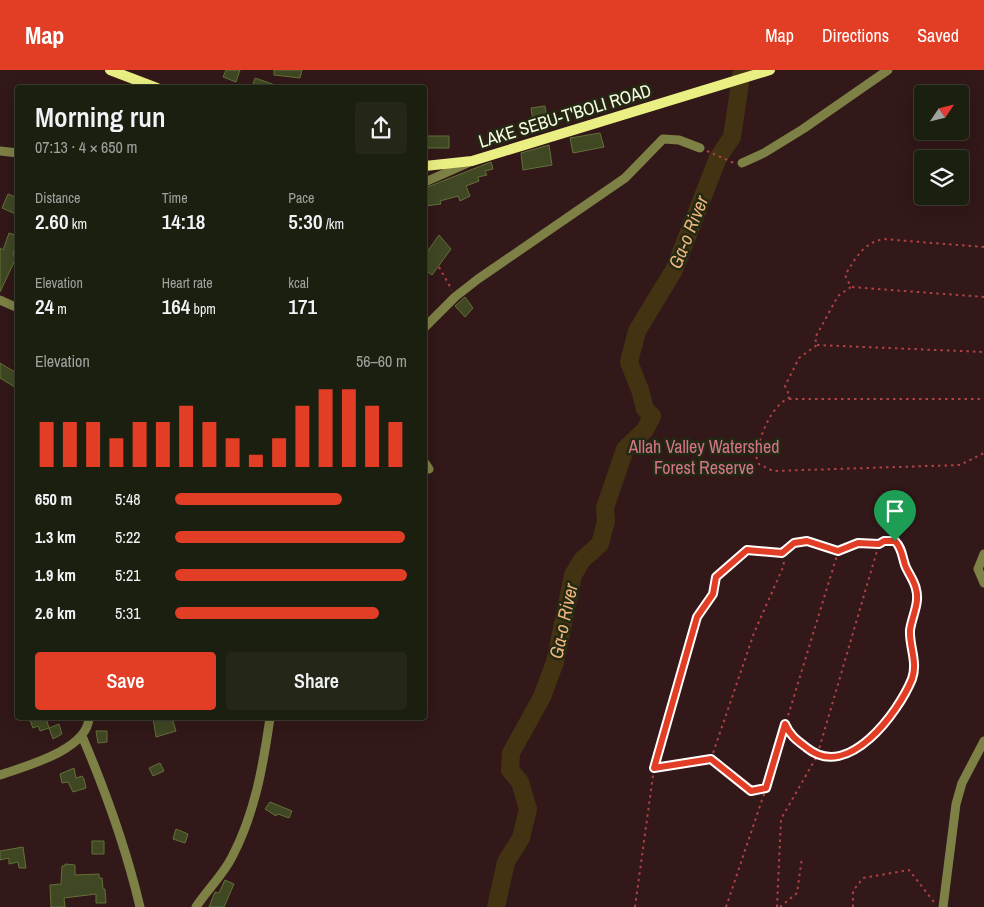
<!DOCTYPE html>
<meta charset="utf-8">
<style>
:root{--surface:#1b1f0f;--page:#242718;--text:#f1f3f6;--muted:#a0a29e;--line:#393d2f;--accent:#e23d25}
body{margin:0;font-family:"Archivo Narrow",sans-serif;background:var(--page);color:var(--text);height:100vh;display:flex;flex-direction:column;font-size:19px;white-space:nowrap}
*{box-sizing:border-box;margin:0}
p{font-size:16px;color:var(--muted)}
.icon{flex:none;width:28px;height:28px;fill:none;stroke:currentColor;stroke-width:2;stroke-linecap:round;stroke-linejoin:round}
.map{position:relative;flex:1;overflow:hidden}
.details{position:absolute;left:15px;top:15px;width:412px;height:635px;display:flex;flex-direction:column;background:var(--surface);border-radius:5px;box-shadow:0 5px 20px #0002,0 0 0 1px var(--line)}
.details>*{flex:none}
.needle{width:32px;rotate:55deg}
.fabs{position:absolute;left:914px;top:15px;display:grid;gap:10px}
.fabs a{display:grid;place-items:center;width:55px;height:55px;border-radius:5px;background:var(--surface);box-shadow:0 5px 20px #0002,0 0 0 1px var(--line);font-size:25px}
.pin{position:absolute;display:grid;place-items:center;width:42px;height:42px;color:#fff;margin:-51px -21px;border-radius:50% 50% 50% 0;rotate:-45deg;box-shadow:0 0 5px #0007}
.pin .icon{rotate:45deg}
.round{display:grid;place-items:center;flex:none;width:52px;height:52px;border-radius:5px;background:var(--page)}
.headline{display:flex;align-items:center;justify-content:space-between;height:85px;padding:0 20px}
h1{font-size:28px;font-weight:600;line-height:38px}
.stats{display:grid;grid-template-columns:repeat(3,1fr);gap:8px;height:85px;padding:5px 20px}
.stats div{display:grid;align-content:center}
.stats b{font-size:21px;font-weight:600}
.stats small{font-size:14px;font-weight:400}
.stats p{font-size:14px}
.chart{height:140px;padding:10px 20px}
.chart p{display:flex;justify-content:space-between}
.chart svg{width:100%;height:90px;margin-top:5px;stroke:var(--accent);stroke-width:6}
.primary-button{display:flex;gap:10px;margin-top:auto;padding:10px 20px}
.primary-button a{flex:1;height:58px;border-radius:5px;background:var(--accent);color:#fff;font-size:20px;font-weight:600;line-height:58px;text-align:center}
.primary-button a+a{background:var(--page);color:var(--text)}
ul{padding:0 20px;list-style:none;font-size:16px}
li{display:grid;grid-template-columns:80px 60px 1fr;align-items:center;height:38px}
li i{height:12px;border-radius:6px;background:var(--accent)}
header{display:flex;align-items:center;gap:30px;box-sizing:border-box;height:70px;padding:0 25px;background:var(--accent);color:#fff}
header strong{font-size:24px}
nav{display:flex;gap:28px;margin-inline-start:auto;font-size:18px}
.map>svg:first-child{display:block}
.green{fill:#321818;fill-rule:evenodd}
.lines{fill:none;stroke-linecap:round;stroke-linejoin:round}
.river{stroke:#433312;stroke-width:18}
.building{fill:#3f4723;stroke:#637038}
.path{stroke:#ae4144;stroke-width:2;stroke-dasharray:2.5 4;stroke-linecap:butt}
.minor{stroke:#7d8145;stroke-width:9}
.secondary{stroke:#e9ef83;stroke-width:10}
.route-casing{stroke:#fff;stroke-width:10}
.route{stroke:#e23d25;stroke-width:6}
.labels{text-anchor:middle;stroke-width:5;stroke-linejoin:round;paint-order:stroke}
.street-label{font-size:18px;fill:#f7fbe0;stroke:#242914}
.park-label{font-size:18px;fill:#d37489;stroke:#242914}
.water-label{font-size:19px;font-style:italic;fill:#eeb37b;stroke:#242914}
</style>
<header>
<strong>Map</strong>
<nav><a>Map</a><a>Directions</a><a>Saved</a></nav>
</header>
<div class="map">
<svg width="984" height="837" viewBox="0 0 984 837">
<rect width="100%" height="100%" fill="#242914"/>
<path class="green" d="M0,0H984V837H0ZM18,18H425V648H18ZM922,24H960V61H922ZM922,89H960V126H922Z"/>
<g class="lines">
<path class="river" d="M496,837L506,792L521,768L528,739L520,712L510,700L511,683L542,627L555,592L573,505L582,490L600,474L606,451L605,438L625,379L645,360L652,346L645,339L640,320L629,292L637,261L674,200L718,88L732,67L742,0"/>
</g>
<path class="building" d="M226,0H240L236,12L223,7Z
M274,0H302L300,8L274,5Z
M255,8L278,16V18H252Z
M545,36L547,48H544L545,56L534,57L531,38Z
M600,63L604,77L573,83L570,68Z
M425,66H449V78H425Z
M549,75L552,95L523,100L521,83Z
M491,92L493,99L485,101L487,105L478,107L479,111L466,116L470,126L460,131L458,126L440,131L441,134L425,136V118Z
M8,124L18,128V145L2,138Z
M9,163L18,166L13,185L17,186L0,222V178L3,180Z
M439,165L451,179L432,205L425,200V185Z
M465,227L473,238L465,247L455,236Z
M0,293L18,304V319L0,308Z
M29,648H46L49,658L40,661L38,656L33,658Z
M153,648H172L176,661L156,667Z
M59,654L62,664L53,669L49,658Z
M96,661H107V672L98,673Z
M160,693L164,701L153,706L149,698Z
M74,698L76,708L82,706L84,709L86,718L73,722L68,712L62,713L60,704Z
M270,732L292,741L289,748L278,744L276,746L265,739Z
M176,759L188,764L185,773L173,769Z
M92,771H104V784H92Z
M23,777L26,798H19L18,792L9,794V788L0,790V781Z
M65,794L75,795V805L99,804V808H102L103,819H105L106,833H96V824L64,828L65,837H51L50,815L61,814L62,796H65Z
M225,810L234,814L224,837H209L215,822L219,823Z"/>
<g class="lines">
<path class="path" d="M707,81L734,93
M984,177L883,169C862,174 856,188 845,205L851,217L838,226L815,268L817,275L799,288L785,316L790,327C768,339 763,363 755,384L759,394L773,401L960,395L984,383
M439,197L452,220
M852,217L984,227
M817,275L984,282
M789,329H984
M711,689L754,563L784,495L782,483
M654,698L711,689L751,721L766,718
M635,837L654,698L697,547L713,524L716,507L747,480L782,483C803,466 815,472 838,481L858,473L879,474L884,471H895L900,476L906,497L916,518L917,528L910,561L914,593L912,608L883,656L867,673L852,681L824,688L817,686L789,664L785,654
M726,837L766,718L838,482
M777,837L781,749L817,686L879,474
M780,837L797,823L802,787
M853,837V821L863,808L909,800L934,832"/>
<path class="minor" d="M0,81L18,83
M742,93L764,83L803,59L888,0
M425,112L468,93
M0,230L18,238
M425,257L455,227L478,209L625,108L663,69L679,70L700,78
M425,393L429,399
M984,484L978,499L984,513
M82,666C106,722 126,778 140,837
M0,705C26,696 87,680 89,648
M196,837C207,820 223,805 232,787C255,743 263,696 270,648
M943,837L956,734L962,713L984,671"/>
<path class="secondary" d="M110,0L157,18
M425,96L472,91L770,0"/>
</g>
<g class="lines">
<defs>
<path id="route" d="M807,471L838,481L858,473L879,474L884,471H895C902,478 902,486 905,495C908,503 914,510 916,519C920,533 912,546 910,560C909,576 918,592 912,609C898,643 848,711 807,678C798,671 790,666 785,654L766,718L751,721L711,689L654,698L697,547L713,524L716,507L747,480L782,483L794,473Z"/>
</defs>
<use href="#route" class="route-casing"/>
<use href="#route" class="route"/>
</g>
<g class="labels">
<g class="street-label">
<text transform="translate(565 46) rotate(-17)" y="6">LAKE SEBU-T'BOLI ROAD</text>
</g>
<g class="park-label">
<text x="704" y="383">Allah Valley Watershed<tspan x="704" dy="21">Forest Reserve</tspan></text>
</g>
<g class="water-label">
<text transform="translate(688 162) rotate(-68)" y="7">Ga-o River</text>
<text transform="translate(563 551) rotate(-78)" y="7">Ga-o River</text>
</g>
</g>
</svg>
<div class="fabs">
<a><svg class="needle" viewBox="-14 -14 28 28"><path d="M0-13l5 13h-10z" fill="#e53935"/><path d="M0 13l5-13h-10z" fill="#a0a29e"/></svg></a>
<a><svg class="icon" aria-label="layers" viewBox="0 0 24 24"><path d="M12 4l9 5-9 5-9-5zM3 14l9 5 9-5"/></svg></a>
</div>
<div class="pin" style="left:895px;top:471px;background:#1e9e55"><svg class="icon" aria-label="arrive" viewBox="0 0 24 24"><path d="M6 21V4h12l-3 4 3 4H6"/></svg></div>
<section class="details">
<div class="headline"><div><h1>Morning run</h1><p>07:13 · 4 × 650 m</p></div><a class="round"><svg class="icon" aria-label="share" viewBox="0 0 24 24"><path d="M12 15V3M7 8l5-5 5 5M5 13v7h14v-7"/></svg></a></div>
<div class="stats">
<div><p>Distance</p><b>2.60<small> km</small></b></div>
<div><p>Time</p><b>14:18</b></div>
<div><p>Pace</p><b>5:30<small> /km</small></b></div>
</div>
<div class="stats">
<div><p>Elevation</p><b>24<small> m</small></b></div>
<div><p>Heart rate</p><b>164<small> bpm</small></b></div>
<div><p>kcal</p><b>171</b></div>
</div>
<div class="chart"><p><span>Elevation</span>56–60 m</p>
<svg viewBox="0 0 160 44" preserveAspectRatio="none"><path d="M5 44V22M15 44V22M25 44V22M35 44V30M45 44V22M55 44V22M65 44V14M75 44V22M85 44V30M95 44V38M105 44V30M115 44V14M125 44V6M135 44V6M145 44V14M155 44V22"/></svg>
</div>
<ul>
<li><b>650 m</b>5:48<i style="width:72%"></i></li>
<li><b>1.3 km</b>5:22<i style="width:99%"></i></li>
<li><b>1.9 km</b>5:21<i style="width:100%"></i></li>
<li><b>2.6 km</b>5:31<i style="width:88%"></i></li>
</ul>
<div class="primary-button"><a>Save</a><a>Share</a></div>
</section>
</div>
